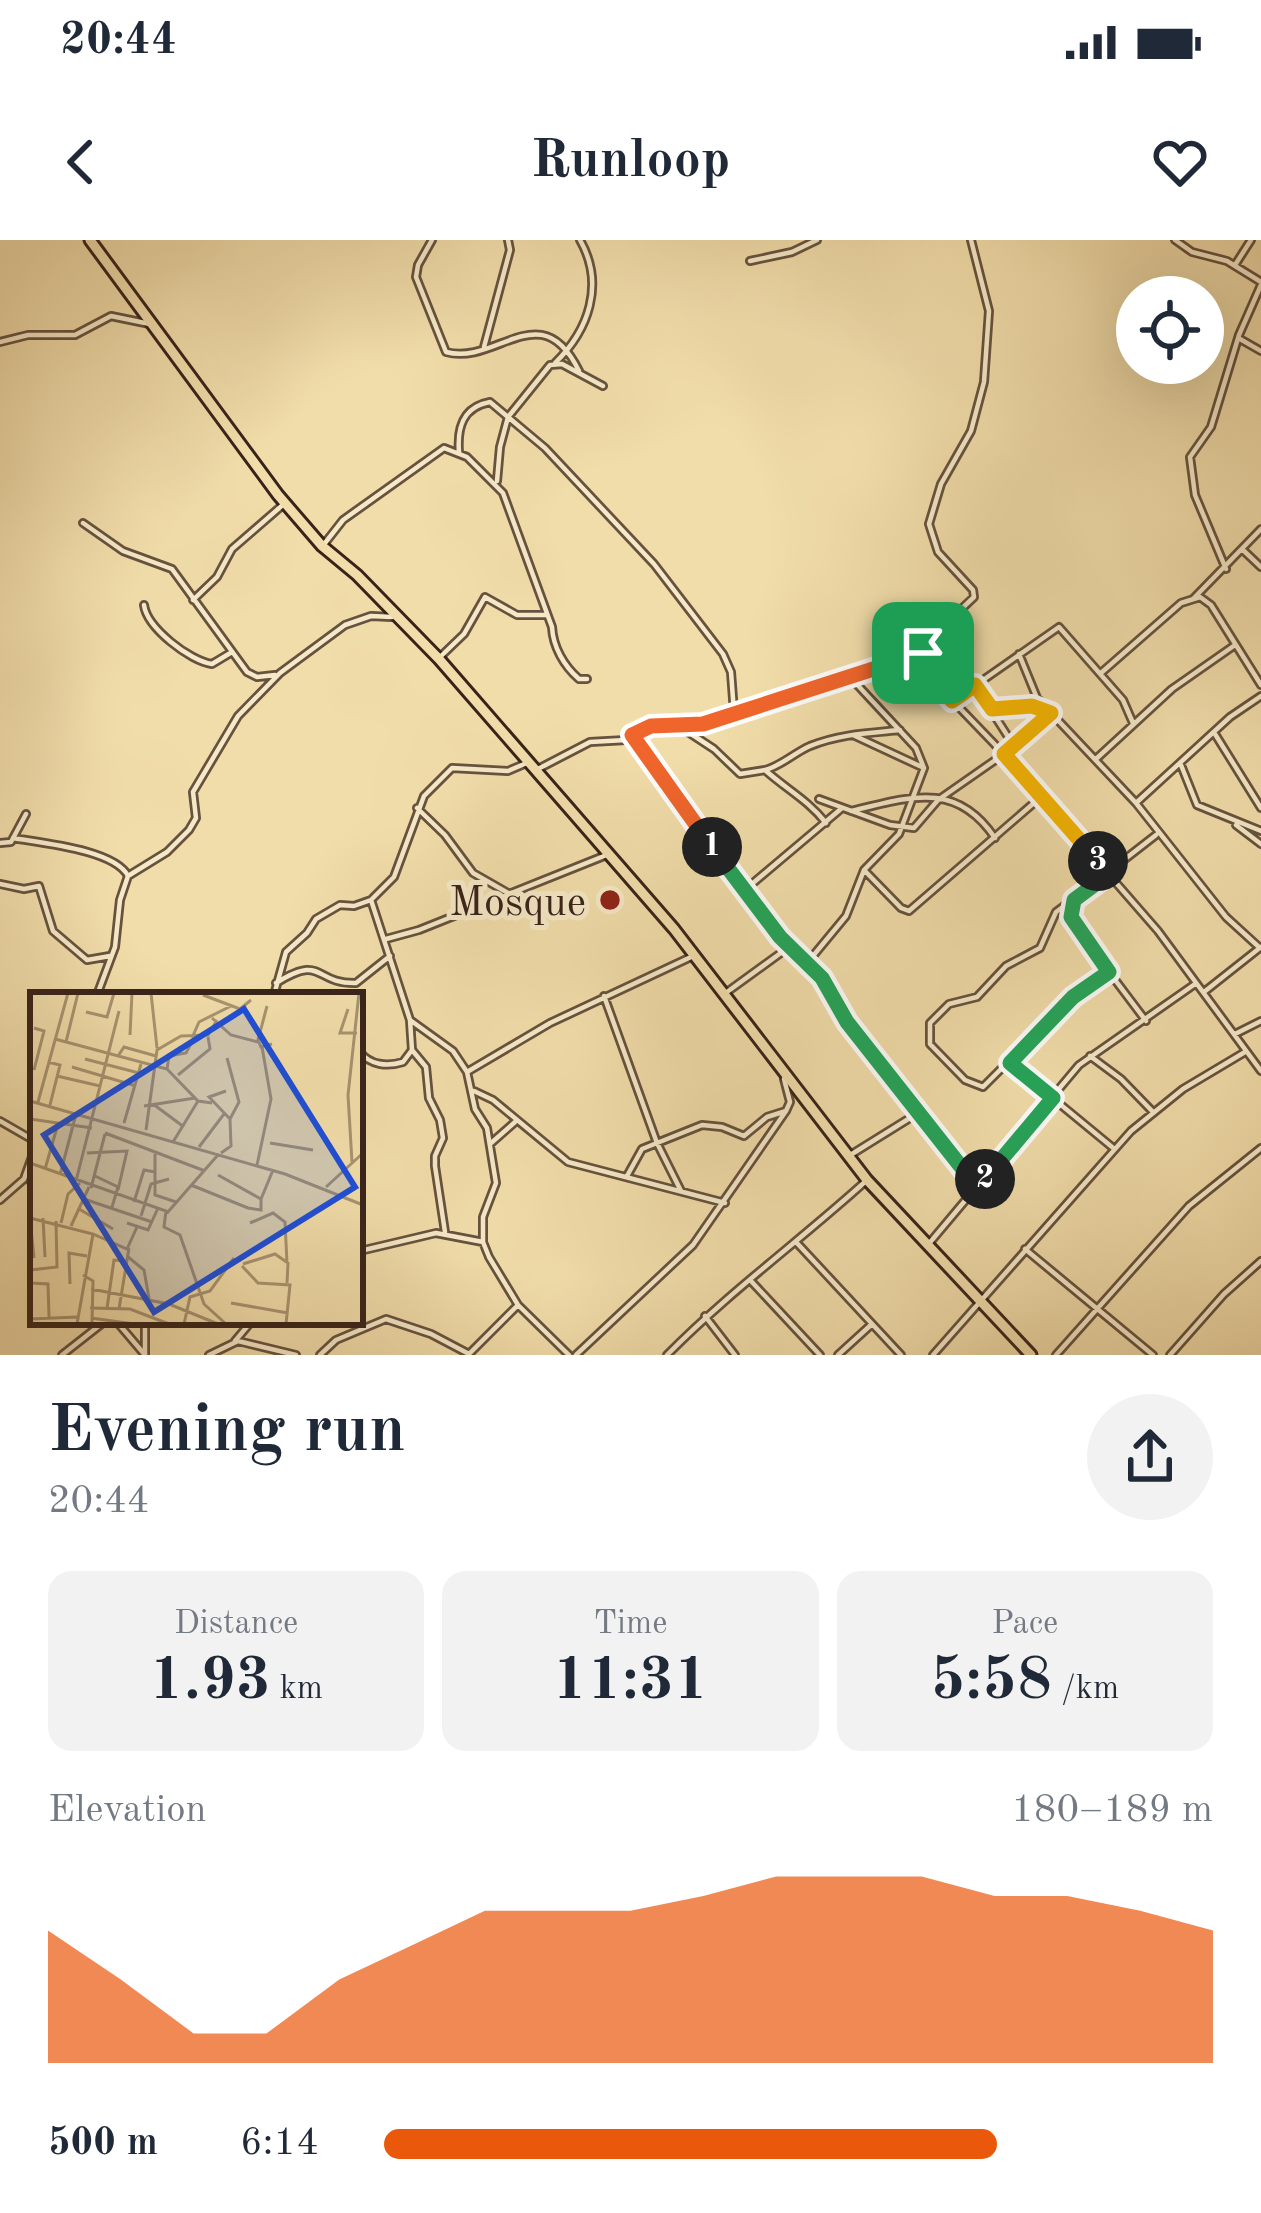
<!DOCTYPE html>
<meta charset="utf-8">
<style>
:root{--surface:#fff;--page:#f2f2f3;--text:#1f2937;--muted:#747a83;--accent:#ea580c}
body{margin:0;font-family:"Old Standard TT",serif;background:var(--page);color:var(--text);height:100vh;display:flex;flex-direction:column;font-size:45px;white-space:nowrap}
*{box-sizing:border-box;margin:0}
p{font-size:39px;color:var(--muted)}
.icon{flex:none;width:66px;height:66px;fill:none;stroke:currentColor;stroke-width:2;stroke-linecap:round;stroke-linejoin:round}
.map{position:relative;height:1115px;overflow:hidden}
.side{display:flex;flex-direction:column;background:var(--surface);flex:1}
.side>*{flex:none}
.buttons{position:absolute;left:1116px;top:36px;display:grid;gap:24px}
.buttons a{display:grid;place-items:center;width:108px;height:108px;border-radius:50%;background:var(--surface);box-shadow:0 12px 48px #0002;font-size:60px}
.pin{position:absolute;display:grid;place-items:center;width:102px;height:102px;color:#fff;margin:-51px;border-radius:24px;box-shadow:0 6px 18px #0006}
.km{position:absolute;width:60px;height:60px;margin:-30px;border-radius:50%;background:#222;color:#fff;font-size:33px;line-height:60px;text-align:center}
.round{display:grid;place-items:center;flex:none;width:126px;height:126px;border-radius:63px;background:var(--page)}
.summary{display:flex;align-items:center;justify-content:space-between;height:204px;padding:0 48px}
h1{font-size:66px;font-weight:700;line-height:90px}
.metrics{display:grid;grid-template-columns:repeat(3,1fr);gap:18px;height:204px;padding:12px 48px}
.metrics div{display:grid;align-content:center;border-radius:24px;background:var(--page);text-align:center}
.metrics b{font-size:60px;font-weight:700}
.metrics small{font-size:33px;font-weight:400}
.metrics p{font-size:33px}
.chart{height:336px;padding:24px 48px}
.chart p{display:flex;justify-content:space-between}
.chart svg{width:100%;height:216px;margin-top:12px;fill:var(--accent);opacity:.7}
ul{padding:0 48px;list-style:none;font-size:39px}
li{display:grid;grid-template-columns:192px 144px 1fr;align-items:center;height:90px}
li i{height:30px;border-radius:15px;background:var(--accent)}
.status{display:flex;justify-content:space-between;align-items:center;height:84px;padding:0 60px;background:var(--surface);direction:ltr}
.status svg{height:33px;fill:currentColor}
header{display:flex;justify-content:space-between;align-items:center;height:156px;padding:0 48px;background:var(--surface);font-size:54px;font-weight:700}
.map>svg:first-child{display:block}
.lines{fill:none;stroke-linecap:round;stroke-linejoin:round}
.minor-casing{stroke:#66523e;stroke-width:10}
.trunk-casing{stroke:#38231a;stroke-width:15}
.minor{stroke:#f6e9c8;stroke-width:4.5}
.trunk{stroke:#f1ddaa;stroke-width:9}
.split-1-casing{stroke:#fff;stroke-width:24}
.split-2-casing{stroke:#fff;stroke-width:24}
.split-3-casing{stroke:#fff;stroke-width:24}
.split-4-casing{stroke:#fff;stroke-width:24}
.split-1{stroke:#f0652b;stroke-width:15}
.split-2{stroke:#22a559;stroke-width:15}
.split-3{stroke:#22a559;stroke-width:15}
.split-4{stroke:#f5b400;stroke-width:15}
.poi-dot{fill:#8f2418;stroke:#f6e9c8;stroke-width:4.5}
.labels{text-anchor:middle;stroke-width:10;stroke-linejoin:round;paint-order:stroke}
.poi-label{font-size:42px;fill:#38231a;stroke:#f6e9c8;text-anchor:end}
.inset-road{fill:none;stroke:#a79370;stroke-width:3}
.view{fill:#1d4ed8;fill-opacity:0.15;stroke:#1d4ed8;stroke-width:6}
.inset-edge{fill:none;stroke:#38231a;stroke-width:6}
</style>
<div class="status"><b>20:44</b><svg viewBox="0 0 49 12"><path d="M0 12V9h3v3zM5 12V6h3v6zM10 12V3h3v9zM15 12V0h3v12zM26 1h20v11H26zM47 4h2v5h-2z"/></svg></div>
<header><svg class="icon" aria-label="back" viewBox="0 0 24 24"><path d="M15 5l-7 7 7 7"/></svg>Runloop<svg class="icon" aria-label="heart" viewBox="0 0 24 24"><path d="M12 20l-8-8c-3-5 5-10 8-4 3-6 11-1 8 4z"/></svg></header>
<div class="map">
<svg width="1261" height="1115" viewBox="0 0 1261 1115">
<rect width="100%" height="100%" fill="#f1ddaa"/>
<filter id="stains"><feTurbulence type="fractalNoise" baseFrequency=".00167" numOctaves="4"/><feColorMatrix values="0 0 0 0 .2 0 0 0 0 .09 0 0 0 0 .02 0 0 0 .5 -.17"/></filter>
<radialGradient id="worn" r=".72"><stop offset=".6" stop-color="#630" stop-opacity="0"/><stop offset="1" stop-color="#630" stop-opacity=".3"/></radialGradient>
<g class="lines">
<defs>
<path id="minor" d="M432,0L418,25L416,37L446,112C497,126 541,53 579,131
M971,0L989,71L984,142L971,191L941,244L929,284L938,312L973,350L974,357L934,395L923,421L953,461L1004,514L1158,691L1261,831
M1175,0L1192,12L1227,21L1261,42
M750,21L792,12L817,0
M1235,25L1251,0
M1240,99L1261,111
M0,102L28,95H75L111,76L150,84
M484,107L510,10L508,0
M555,123C589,90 605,44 580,0
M459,212C457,187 463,167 490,162L545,208L654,324L723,414L731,432L734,472
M497,241L500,207L508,177L550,125L562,124L603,146
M83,283L123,311L172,329L247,432L257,437L275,435
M325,303L343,280L444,208L467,217L503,253L552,387C553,407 564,426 579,439H587
M1243,310L1261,327
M1226,329L1195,255L1190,217L1211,187L1239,95L1261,45
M1194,358L1261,289
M193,360L217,337L232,309L285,263
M144,365C147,388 190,421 212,424L232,412
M1019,414L1037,458L1136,563L1226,677L1260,708
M439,418L464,394L485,357L517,375H547
M1101,433L1181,363L1200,357L1211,365L1261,445
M975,445L1014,506
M953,461L1059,387L1123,460L1133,483
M992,469L1046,468
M682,488L714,509L740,534L765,530C786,549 808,560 826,583
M1215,494L1261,568
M632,495L727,629L780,697L822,738L847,781L977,947
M853,495L924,528
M1096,519L1172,449L1235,405
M1181,525L1197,565L1261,591
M536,530L590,502L626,500L651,486L703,484L921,414
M765,530C781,526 794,513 810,506C840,494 869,493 900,490
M819,559L890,585L914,588L938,560L1014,507L1051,473
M1136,563L1230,477L1261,456
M417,568L445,595L473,633L508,653
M851,571C910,557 956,540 995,598
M1236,585L1261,604
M13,598C42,603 115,610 128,636
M0,603L11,602L26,574
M864,630L901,668L909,671L1042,556
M0,644L24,649L39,646L53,691L87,720L110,716
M746,649L842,568
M1080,654L1056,672L1040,708L1006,726L977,757L949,764L930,783V804L965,840L983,847L1073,757L1109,732
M1080,654L1156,595
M1072,662L1073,684L1146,781
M386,699L419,690L609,614
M808,722L846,676L864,630L899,594L924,528L916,508L851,438
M276,743C324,713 313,744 356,743L390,716
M727,752L789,707
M1204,752L1261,707
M97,755L115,707L120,660L128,636L167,612L189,590L196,578L193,552L238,476L280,433L345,385L371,376L392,377
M274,755L286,712L307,693L316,679L340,665L354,666L371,660
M604,756L657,903L681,951
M410,780L453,811L467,832L475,869L487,888L496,943L483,977V1002L489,1017L518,1065L569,1115
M1235,794L1261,781
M412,810L426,827L429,858L440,880L443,898L435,916V926L445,992
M360,812C370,825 387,827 403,822L412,810L410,780L371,660L394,637L424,556L452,528L508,531L529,522
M1090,816L1121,839L1153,872
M1010,823L1112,907
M467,832L550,783L691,717
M474,851L493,860L568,922L725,963
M0,881L33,900
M490,904L515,882
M852,914L918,873
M28,931L33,948
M627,936L642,909L702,885L722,887L744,896L767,877L786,871
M0,960L24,939L33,914
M796,1002L901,1115
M927,1006L1079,825L1195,744
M1025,1009L1153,1115
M360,1011L436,993L483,1002
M751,1041L820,1115
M705,1076L735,1115
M117,1082L145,1115
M145,1082V1115
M235,1101L251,1082
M62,1115L104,1082
M209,1115L238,1101L296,1115
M320,1115L336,1100L386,1079L431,1094L469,1114L518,1065
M576,1115L693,1005L786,871L790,862L784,839
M667,1115C729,1052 801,1000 867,940
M838,1115L872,1084
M933,1115L1131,891L1183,849L1245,812
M1056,1115L1189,966L1261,908
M1170,1115L1224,1054L1261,1021"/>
<path id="trunk" d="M90,0L278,255L322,306L357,335L439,419L674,689L867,940L1031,1115"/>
</defs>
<use href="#minor" class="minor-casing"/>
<use href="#trunk" class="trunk-casing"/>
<use href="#minor" class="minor"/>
<use href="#trunk" class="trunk"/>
</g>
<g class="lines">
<defs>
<path id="split-1" d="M712,607L632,495L651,486L703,484L923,413"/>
<path id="split-2" d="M712,607L780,697L822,738L847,782L977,947L985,939"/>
<path id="split-3" d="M985,939L1053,858L1010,823L1073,757L1109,732L1071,677L1074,660L1109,634L1098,621"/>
<path id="split-4" d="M923,413L926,430L952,461L975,445L992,469L1032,466L1051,473L1004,514L1098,621"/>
</defs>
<use href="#split-1" class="split-1-casing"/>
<use href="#split-2" class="split-2-casing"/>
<use href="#split-3" class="split-3-casing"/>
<use href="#split-4" class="split-4-casing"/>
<use href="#split-1" class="split-1"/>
<use href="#split-2" class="split-2"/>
<use href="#split-3" class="split-3"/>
<use href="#split-4" class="split-4"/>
</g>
<circle class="poi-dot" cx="610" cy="660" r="12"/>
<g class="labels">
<g class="poi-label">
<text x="586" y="675">Mosque</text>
</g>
</g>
<g transform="translate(30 752)">
<rect width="333" height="333" fill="#f1ddaa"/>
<path class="inset-road" d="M121,1L127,56M173,3L210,17L221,8M237,14L228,48L231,55L242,52M318,17L310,41H327M56,20L77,25L84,1M182,26L201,43L228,50M100,43L102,1M162,46L169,30L201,14M25,47L137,77L168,109L182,111M36,50L48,1M88,64L94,55L126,64M197,66L209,110L200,127M55,67L109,81M18,70L30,73L20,113M42,75L106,94M137,77L139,64L156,61L164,46M4,78L14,39L4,36M148,83L180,57L178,45M27,84L70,94M0,109L255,182L333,213M8,110L38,1M123,112L154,135M114,114L165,106M0,127L62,136M94,131L111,72M116,138L127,58L151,44L178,43L187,28M75,141L175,179M143,150L168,109M240,151L283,158M169,155L194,122M125,160V203L146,210M57,161L97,159L88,198M191,161L201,154L200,127L179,105L196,99M322,170L318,103L329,1M0,171L136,219L134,235L150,243L174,312L196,332M227,173L241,107L232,55M15,177L28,132M30,183L46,122M188,183L231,207L243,178M65,184L88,195L82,215M46,189L89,19M161,193L218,216L231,218V207M296,195L333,161M61,196L75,142M54,207L122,230M104,210L114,178L125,180M49,217L83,237M137,221L187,164M111,224L121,192L139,187M0,226L63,242L47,332M13,226L15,265M0,227L4,266M31,231L38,202L50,191M97,231L118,238L128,216M220,231L243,221L255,230L257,271M41,234L59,195M63,242L97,257L107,235M97,264L114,278L120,312M213,272L245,262L258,271L257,291M212,274L228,291L260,293L256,332M0,278L27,275L26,229M53,283L63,289L62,332M0,291L18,292L19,325M40,292L39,261L57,264M61,297L139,312L188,332M201,311L258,321M60,316L100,317L139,332M77,316L84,268L96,269M89,317L99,256M61,326L104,332M0,327L47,325M154,332L160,305L180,299L204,266"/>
<path class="view" d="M214,17L325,195L124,320L14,143Z"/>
<rect width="333" height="333" class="inset-edge"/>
</g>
<rect width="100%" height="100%" filter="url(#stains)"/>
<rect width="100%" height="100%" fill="url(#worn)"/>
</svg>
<div class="buttons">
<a><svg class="icon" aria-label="locate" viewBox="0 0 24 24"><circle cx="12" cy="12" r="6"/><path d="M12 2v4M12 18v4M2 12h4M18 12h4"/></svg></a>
</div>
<div class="pin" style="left:923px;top:413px;background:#1e9e55"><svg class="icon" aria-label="arrive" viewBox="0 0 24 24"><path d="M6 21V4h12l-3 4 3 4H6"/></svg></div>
<b class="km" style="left:712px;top:607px">1</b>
<b class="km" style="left:985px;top:939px">2</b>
<b class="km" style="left:1098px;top:621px">3</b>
</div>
<section class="side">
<div class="summary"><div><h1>Evening run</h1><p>20:44</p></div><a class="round"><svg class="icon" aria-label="share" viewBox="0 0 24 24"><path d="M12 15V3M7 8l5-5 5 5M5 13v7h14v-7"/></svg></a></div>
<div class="metrics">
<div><p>Distance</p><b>1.93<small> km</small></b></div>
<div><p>Time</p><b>11:31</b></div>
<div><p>Pace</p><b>5:58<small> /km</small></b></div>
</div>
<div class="chart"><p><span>Elevation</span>180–189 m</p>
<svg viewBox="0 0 160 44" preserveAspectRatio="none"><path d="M0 44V17L10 27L20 38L30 38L40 27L50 20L60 13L70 13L80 13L90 10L100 6L110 6L120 6L130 10L140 10L150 13L160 17V44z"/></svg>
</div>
<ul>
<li><b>500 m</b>6:14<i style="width:74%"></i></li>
</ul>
</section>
